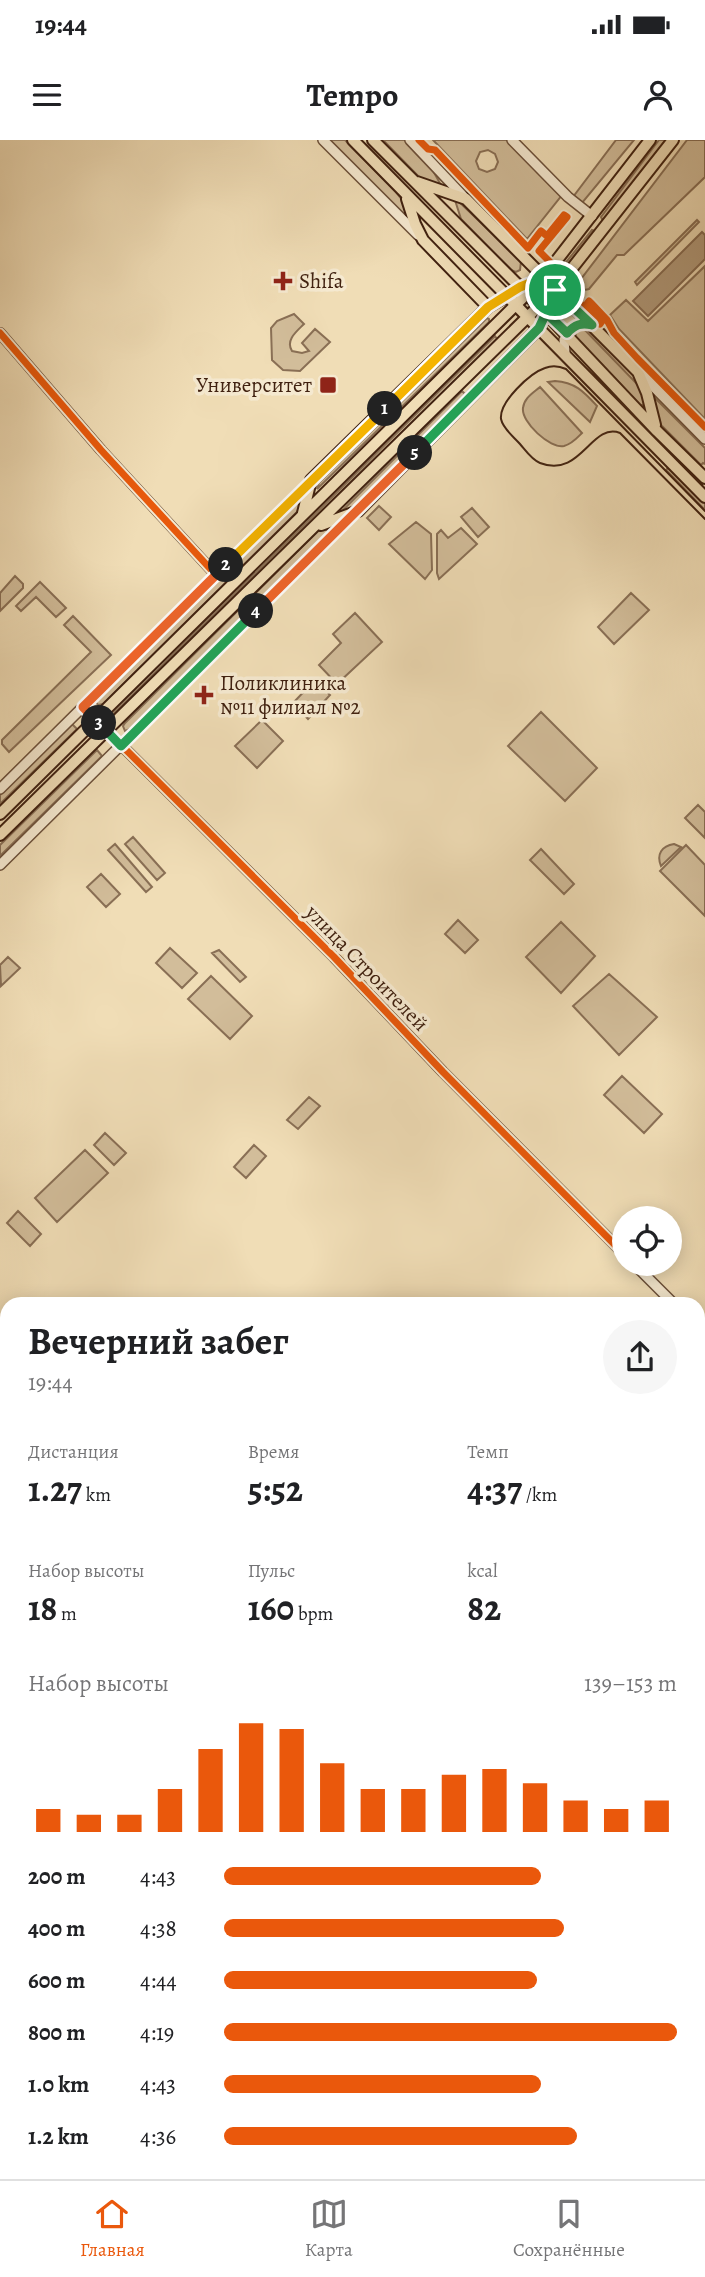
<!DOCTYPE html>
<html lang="ru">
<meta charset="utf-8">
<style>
:root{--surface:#fff;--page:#f6f6f6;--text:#202124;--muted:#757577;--line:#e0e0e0;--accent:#ea580c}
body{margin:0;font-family:Alegreya,serif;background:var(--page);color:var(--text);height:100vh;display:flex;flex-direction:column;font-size:26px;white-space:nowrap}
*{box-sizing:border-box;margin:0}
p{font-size:23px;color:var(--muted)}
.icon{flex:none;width:38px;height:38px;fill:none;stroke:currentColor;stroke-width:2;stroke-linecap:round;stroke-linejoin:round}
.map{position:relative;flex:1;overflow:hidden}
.drawer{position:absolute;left:0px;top:1157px;width:705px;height:884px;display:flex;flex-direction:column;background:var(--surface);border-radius:21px 21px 0 0;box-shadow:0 4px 18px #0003}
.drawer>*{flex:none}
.controls{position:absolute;left:612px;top:1066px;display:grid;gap:14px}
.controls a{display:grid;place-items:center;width:70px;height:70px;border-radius:50%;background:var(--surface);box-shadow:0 4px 18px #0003;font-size:35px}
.pin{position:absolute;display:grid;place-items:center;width:60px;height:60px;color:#fff;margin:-30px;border:4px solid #fff;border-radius:50%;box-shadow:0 2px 7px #0007}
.km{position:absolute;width:35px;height:35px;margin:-18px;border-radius:50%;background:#222;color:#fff;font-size:19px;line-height:35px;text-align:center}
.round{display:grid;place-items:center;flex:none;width:74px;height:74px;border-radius:37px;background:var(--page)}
.summary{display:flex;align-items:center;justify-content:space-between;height:119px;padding:0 28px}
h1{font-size:38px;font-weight:700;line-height:52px}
.figures{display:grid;grid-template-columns:repeat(3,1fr);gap:10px;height:119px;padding:7px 28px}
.figures div{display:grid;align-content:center}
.figures b{font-size:35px;font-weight:700}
.figures small{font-size:19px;font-weight:400}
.figures p{font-size:19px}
.chart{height:196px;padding:14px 28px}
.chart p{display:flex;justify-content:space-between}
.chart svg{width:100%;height:126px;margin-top:7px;stroke:var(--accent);stroke-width:6}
ul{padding:0 28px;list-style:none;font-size:23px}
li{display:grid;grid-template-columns:112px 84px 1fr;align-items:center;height:52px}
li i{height:18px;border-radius:9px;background:var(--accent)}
.status{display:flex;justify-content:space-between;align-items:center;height:49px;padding:0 35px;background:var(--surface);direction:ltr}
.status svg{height:19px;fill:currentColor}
header{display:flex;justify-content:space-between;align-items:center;height:91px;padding:0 28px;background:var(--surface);font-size:32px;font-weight:700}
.menu{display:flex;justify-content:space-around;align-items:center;height:98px;border-top:2px solid var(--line);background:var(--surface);font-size:19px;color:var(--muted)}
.menu a{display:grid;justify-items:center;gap:4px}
.menu .active{color:var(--accent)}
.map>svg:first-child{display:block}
.green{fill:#d2bd9a;stroke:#896f55;stroke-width:2;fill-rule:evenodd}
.water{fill:#b49d7e;stroke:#866b52;stroke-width:2}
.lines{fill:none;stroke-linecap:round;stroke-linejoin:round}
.minor-casing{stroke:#6c503a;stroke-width:12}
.major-casing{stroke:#402110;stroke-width:14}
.minor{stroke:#f5e9d0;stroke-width:9}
.major{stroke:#f0ddb6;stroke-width:10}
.tram{stroke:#402110;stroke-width:2}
.cycleway-casing{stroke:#f5e9d0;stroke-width:11}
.cycleway{stroke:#e8590c;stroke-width:7}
.split-1-casing{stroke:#fff;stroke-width:14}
.split-2-casing{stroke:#fff;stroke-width:14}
.split-3-casing{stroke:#fff;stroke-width:14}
.split-4-casing{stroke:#fff;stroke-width:14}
.split-5-casing{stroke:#fff;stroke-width:14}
.split-6-casing{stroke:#fff;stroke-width:14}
.split-7-casing{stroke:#fff;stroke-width:14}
.split-1{stroke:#f5b400;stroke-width:9}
.split-2{stroke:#f5b400;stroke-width:9}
.split-3{stroke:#f0652b;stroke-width:9}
.split-4{stroke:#22a559;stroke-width:9}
.split-5{stroke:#f0652b;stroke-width:9}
.split-6{stroke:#22a559;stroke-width:9}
.split-7{stroke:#22a559;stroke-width:9}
.poi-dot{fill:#8f2418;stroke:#f5e9d0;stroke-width:2.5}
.labels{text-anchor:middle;stroke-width:7;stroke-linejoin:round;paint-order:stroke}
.poi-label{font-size:21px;fill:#402110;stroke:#f5e9d0;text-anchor:start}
.street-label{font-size:21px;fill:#402110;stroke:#f5e9d0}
</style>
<div class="status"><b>19:44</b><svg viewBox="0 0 49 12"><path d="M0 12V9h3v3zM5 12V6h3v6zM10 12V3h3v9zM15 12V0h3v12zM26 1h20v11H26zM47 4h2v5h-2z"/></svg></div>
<header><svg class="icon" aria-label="menu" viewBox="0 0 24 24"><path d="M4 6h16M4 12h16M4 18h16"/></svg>Tempo<svg class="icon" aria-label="person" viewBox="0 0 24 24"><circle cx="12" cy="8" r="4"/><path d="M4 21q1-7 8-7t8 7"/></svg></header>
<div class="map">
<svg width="705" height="2039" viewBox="0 0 705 2039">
<rect width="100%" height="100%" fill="#f0ddb6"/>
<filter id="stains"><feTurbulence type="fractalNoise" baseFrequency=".00286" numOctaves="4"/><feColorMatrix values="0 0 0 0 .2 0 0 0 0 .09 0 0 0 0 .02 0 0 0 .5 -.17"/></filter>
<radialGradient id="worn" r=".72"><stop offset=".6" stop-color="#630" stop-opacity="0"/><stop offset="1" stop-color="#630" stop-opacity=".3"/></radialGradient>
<path class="green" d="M330,0H345L395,51L406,65L408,78Z
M383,0H405L431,27L442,47L423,41Z
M433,0H509L562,55L527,99ZM488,10L495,14L498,22L495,29L487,32L479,29L476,21L480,12Z
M616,0H634L582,63L573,57Z
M659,0H668L603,81L601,77Z
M687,0H705V37L624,115H617L589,149L585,150L578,143Z
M454,57L521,121L520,130L516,132L511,130L461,79Z
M697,80L699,82L637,145L635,142Z
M592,90L595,91L564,136L559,131Z
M705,126V279L619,189L610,175L626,160L648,181Z
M294,174L304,184C297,191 285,200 292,211L302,213L309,211L302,203L315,189L330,202L300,231L283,230L272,220L271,188L277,181Z
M487,178L489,179V182L317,349L319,343L333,329Z
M582,187L639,246L642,250L644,265H640L575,197L577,190Z
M495,196L497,199L112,579L110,577Z
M555,241C575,242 584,252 597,266L590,282L548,242Z
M540,247L582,293C577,298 572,304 564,306C550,309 521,282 523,268C524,258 533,253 540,247Z
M462,251L467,256L354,368L339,374Z
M653,256L705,308V324L703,323L701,325L657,281Z
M669,327L705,363V370L666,330Z
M298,359L302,363L297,372L103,564L98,565L96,562L98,558Z
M379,366L391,377L379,390L367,378Z
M472,368L489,387L478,397L461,377Z
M416,382L431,394L432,430L425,439L389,404Z
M323,386L328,392L130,589L125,591L123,586L125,583Z
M461,388L477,404L439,439L437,433V394L441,390L448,398Z
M15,436L23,444V448L0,471V453Z
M40,442L66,468L56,477L36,457L21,471L16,466Z
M631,453L649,470L614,504L598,487Z
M355,473L382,502L337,544L319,525L341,503L333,494Z
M73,476L111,515L9,612L2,604V600L91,512L64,485Z
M315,540L330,555L308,579L293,563Z
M541,572L597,628L565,661L508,606Z
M262,580L283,601L257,628L235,606Z
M72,584L77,589L0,664V655Z
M97,610L102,616L0,716V705Z
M698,665L705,672V698L685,678Z
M133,697L165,733L157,740L125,704Z
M115,704L152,747L146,752L108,710Z
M674,704L681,707L661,726C656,714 662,706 674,704Z
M686,705L705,725V776L660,731Z
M541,709L574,744L564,754L530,720Z
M101,734L120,754L106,767L87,747Z
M458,780L478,800L465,813L445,794Z
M561,782L595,816L561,853L526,817Z
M170,808L197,833L182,848L156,823Z
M219,810L246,837L240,842L212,813Z
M8,817L20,828L1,846L0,825Z
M609,834L657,877L619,915L573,866Z
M211,836L252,876L230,899L188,859Z
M622,936L662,974L644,993L604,955Z
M309,957L320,966L298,989L287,980Z
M105,993L126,1013L114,1025L94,1005Z
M254,1005L266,1016L246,1038L234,1027Z
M85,1010L108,1033L57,1082L35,1058Z
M18,1071L41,1094L30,1106L7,1083Z
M705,1421V1451L698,1459V1429Z
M0,1427L7,1434V1479L0,1472Z
M0,1588L7,1595V1623L0,1616Z
M0,1669L7,1675V1715L0,1722Z
M7,1871V1931L0,1924V1878Z
M0,1960L7,1966V2016L0,2008Z
M289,2034H385L391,2039H295Z"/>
<path class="water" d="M702,92L705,95V119L648,176L633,161Z"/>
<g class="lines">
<defs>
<path id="minor" d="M323,0L418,95
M410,0L465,58
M512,0L568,57L592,76
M0,193L101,310L216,435
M565,213L564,200L571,189L581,183L592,185
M640,233L705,299
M83,567L334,817L443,932L625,1115
M0,649L310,342
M0,725L354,374
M634,1124L674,1164
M698,1188L705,1195
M0,1422L7,1429
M698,1464L705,1456
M0,1476L7,1483
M0,1958L7,1965
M0,2011L7,2018
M22,2034L27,2039
M280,2034L287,2039
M390,2034L396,2039
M67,2039L73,2034
M104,2039L109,2034
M218,2039L222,2034"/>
<path id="major" d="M353,0L705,357
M373,0L539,166L657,291L705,338
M417,42L466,59L638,232L647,253L655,285
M407,59L415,84L423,100L488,167
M303,373L311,340L488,167L512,153
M321,385L358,371L539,188L548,167
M0,674L543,138L650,0
M0,695L555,150L673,0
M698,1379L705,1371
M698,1411L705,1403
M145,2039L150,2034
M177,2039L182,2034"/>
</defs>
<use href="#minor" class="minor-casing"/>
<use href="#major" class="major-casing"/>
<use href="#minor" class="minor"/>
<use href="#major" class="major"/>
<path class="tram" d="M705,371L566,229C559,226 553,225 545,228C530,233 499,262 501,279C503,289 514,297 520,304C526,311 532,320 540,323C581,339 591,282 620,293L705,379"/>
<defs>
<path id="cycleway" d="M419,0L428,9L435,10L528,108L541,91L547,96L564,75L567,77L539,111L580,152L574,157L600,184L602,181L586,165L589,161L591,163L607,180L614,193L637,218L705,287
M0,193L101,310L216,435
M83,567L334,817L443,932L625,1115"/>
</defs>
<use href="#cycleway" class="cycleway-casing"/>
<use href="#cycleway" class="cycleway"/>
</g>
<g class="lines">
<defs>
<path id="split-1" d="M385,269L488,167L520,147L543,138L555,150"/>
<path id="split-2" d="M226,425L385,269"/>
<path id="split-3" d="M99,583L83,567L226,425"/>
<path id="split-4" d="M99,583L121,606L256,471"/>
<path id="split-5" d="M256,471L415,313"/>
<path id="split-6" d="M415,313L539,188L546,173L567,193"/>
<path id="split-7" d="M555,150L592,185C581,182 575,185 567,193"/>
</defs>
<use href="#split-1" class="split-1-casing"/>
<use href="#split-2" class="split-2-casing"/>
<use href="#split-3" class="split-3-casing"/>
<use href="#split-4" class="split-4-casing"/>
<use href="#split-5" class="split-5-casing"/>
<use href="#split-6" class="split-6-casing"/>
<use href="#split-7" class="split-7-casing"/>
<use href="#split-1" class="split-1"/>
<use href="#split-2" class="split-2"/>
<use href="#split-3" class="split-3"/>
<use href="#split-4" class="split-4"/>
<use href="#split-5" class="split-5"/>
<use href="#split-6" class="split-6"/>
<use href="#split-7" class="split-7"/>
</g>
<g class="poi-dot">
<path d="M279.5 130.5h7v7h7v7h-7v7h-7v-7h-7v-7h7z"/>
<rect x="319" y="236" width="18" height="18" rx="3.5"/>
<path d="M200.5 544.5h7v7h7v7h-7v7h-7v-7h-7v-7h7z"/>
</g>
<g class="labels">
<g class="poi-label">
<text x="299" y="148">Shifa</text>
<text x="312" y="252" text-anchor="end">Университет</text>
<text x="220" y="550">Поликлиника<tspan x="220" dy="24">№11 филиал №2</tspan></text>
</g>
<g class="street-label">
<text transform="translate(367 828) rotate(46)" y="7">улица Строителей</text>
</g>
</g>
<rect width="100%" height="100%" filter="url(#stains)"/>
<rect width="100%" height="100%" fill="url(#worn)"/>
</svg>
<div class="controls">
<a><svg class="icon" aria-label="locate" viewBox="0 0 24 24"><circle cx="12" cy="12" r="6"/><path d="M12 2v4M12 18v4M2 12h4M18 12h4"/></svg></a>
</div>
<div class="pin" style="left:555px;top:150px;background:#1e9e55"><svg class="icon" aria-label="arrive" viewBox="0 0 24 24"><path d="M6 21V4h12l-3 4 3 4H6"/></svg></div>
<b class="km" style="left:385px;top:269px">1</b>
<b class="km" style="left:226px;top:425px">2</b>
<b class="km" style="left:99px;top:583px">3</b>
<b class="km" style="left:256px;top:471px">4</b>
<b class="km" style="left:415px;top:313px">5</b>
<section class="drawer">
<div class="summary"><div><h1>Вечерний забег</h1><p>19:44</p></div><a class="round"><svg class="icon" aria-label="share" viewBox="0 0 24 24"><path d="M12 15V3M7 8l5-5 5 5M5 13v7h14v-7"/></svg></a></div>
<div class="figures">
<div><p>Дистанция</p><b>1.27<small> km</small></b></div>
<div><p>Время</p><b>5:52</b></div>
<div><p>Темп</p><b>4:37<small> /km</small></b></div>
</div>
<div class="figures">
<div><p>Набор высоты</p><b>18<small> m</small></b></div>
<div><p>Пульс</p><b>160<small> bpm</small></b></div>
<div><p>kcal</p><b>82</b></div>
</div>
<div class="chart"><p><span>Набор высоты</span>139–153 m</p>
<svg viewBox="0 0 160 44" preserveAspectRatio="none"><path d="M5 44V36M15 44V38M25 44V38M35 44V29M45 44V15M55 44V6M65 44V8M75 44V20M85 44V29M95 44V29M105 44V24M115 44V22M125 44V27M135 44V33M145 44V36M155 44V33"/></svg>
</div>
<ul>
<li><b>200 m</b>4:43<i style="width:70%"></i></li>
<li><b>400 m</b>4:38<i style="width:75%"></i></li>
<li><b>600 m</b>4:44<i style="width:69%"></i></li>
<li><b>800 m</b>4:19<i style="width:100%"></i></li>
<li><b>1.0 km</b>4:43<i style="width:70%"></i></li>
<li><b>1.2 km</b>4:36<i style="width:78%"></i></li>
</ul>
</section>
</div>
<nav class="menu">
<a class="active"><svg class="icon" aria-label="home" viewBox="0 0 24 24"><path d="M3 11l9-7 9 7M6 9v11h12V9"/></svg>Главная</a>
<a><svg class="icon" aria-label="map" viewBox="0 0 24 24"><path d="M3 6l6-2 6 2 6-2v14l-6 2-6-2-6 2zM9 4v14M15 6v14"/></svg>Карта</a>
<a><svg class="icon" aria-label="saved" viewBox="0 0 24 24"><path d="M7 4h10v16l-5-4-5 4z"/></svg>Сохранённые</a>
</nav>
